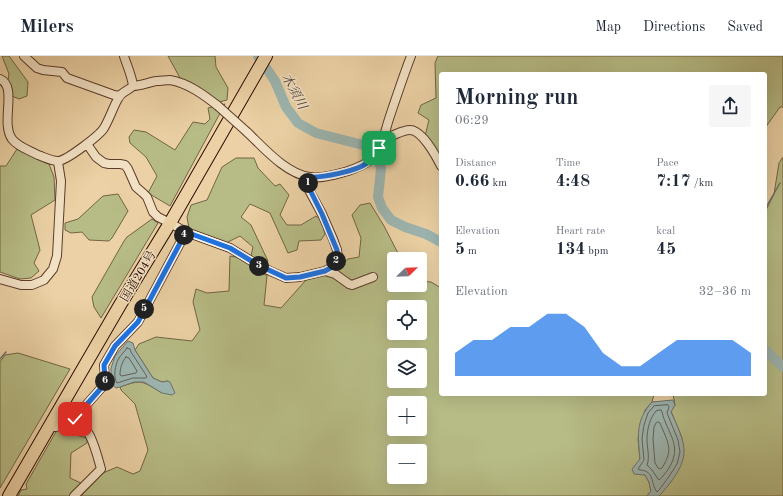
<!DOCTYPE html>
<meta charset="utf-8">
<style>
:root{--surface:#fff;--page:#f6f6f7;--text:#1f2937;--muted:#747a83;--line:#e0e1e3;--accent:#1a73e8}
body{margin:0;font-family:"Old Standard TT","Noto Serif JP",serif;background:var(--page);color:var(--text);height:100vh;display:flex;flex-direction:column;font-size:15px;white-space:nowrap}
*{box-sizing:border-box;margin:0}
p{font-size:13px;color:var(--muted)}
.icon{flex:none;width:22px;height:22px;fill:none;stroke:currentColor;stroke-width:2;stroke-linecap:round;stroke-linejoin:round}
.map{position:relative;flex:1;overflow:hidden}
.drawer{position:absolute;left:439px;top:16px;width:328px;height:324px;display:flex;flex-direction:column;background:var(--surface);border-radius:4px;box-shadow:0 4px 16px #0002}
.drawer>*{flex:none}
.needle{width:26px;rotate:67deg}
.buttons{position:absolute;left:387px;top:196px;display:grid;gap:8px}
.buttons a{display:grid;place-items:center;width:40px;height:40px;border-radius:4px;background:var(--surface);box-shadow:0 4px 16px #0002;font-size:20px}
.pin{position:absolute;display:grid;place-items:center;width:34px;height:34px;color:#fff;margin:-17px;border-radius:8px;box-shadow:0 2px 6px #0006}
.km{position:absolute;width:20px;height:20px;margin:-10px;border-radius:50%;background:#222;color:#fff;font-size:11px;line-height:20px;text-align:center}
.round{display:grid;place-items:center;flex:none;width:42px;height:42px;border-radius:4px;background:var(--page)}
.head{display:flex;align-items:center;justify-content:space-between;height:68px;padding:0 16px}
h1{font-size:22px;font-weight:700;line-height:30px}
.metrics{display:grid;grid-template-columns:repeat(3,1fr);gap:6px;height:68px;padding:4px 16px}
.metrics div{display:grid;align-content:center}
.metrics b{font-size:17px;font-weight:700}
.metrics small{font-size:11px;font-weight:400}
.metrics p{font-size:11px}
.chart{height:112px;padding:8px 16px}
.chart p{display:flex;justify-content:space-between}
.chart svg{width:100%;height:72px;margin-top:4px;fill:var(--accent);opacity:.7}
header{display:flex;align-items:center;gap:24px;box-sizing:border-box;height:56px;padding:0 20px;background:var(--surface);border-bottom:1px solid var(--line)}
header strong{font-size:19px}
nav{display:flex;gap:22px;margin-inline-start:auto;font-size:14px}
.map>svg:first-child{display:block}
.green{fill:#b7bc86;stroke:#726444;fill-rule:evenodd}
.water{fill:#9cb5b0;stroke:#6f716a}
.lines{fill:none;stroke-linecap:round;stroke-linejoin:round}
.shore{stroke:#646058;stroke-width:1}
.stream{stroke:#6f716a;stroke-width:1.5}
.river{stroke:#9cb5b0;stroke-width:10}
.minor-casing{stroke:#5c3c2a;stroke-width:10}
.highway-casing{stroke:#2c0b01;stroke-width:14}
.minor{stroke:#f2e1c4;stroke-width:8}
.highway{stroke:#ebd1a5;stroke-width:12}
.minor-bridge-casing{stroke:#5c3c2a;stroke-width:10;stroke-linecap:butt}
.minor-bridge{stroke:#f2e1c4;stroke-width:8}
.route-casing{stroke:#fff;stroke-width:8}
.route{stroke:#1a73e8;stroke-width:5}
.labels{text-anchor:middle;stroke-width:3;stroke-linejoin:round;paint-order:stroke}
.street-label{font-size:12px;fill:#2c0b01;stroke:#f2e1c4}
.water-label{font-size:13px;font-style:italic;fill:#53463e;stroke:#f2e1c4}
</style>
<header>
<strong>Milers</strong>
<nav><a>Map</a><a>Directions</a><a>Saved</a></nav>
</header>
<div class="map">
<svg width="783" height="440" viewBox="0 0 783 440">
<rect width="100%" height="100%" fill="#ebd1a5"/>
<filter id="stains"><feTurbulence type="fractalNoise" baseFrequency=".005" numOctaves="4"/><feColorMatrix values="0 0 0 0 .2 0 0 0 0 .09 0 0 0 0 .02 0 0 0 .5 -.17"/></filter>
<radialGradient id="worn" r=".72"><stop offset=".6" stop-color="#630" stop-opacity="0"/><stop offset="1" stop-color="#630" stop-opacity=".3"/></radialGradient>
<path class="green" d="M2,0H9L28,26L27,40L19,43L12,40L8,24L9,18Z
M168,0H215L216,11L228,32L227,44L219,46L180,22Z
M438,0H783V51H780L765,72V18H441V105L425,80L429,64L418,57L421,49L436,42L435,7Z
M225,48L170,150L148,137L157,120L146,101L130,87L129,81L134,74L146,76L175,94L193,66L205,68L210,63L208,52Z
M17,93L49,108L54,121L55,144L31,159L40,194L34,207L39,215L31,222L20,223L0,216V110H6Z
M783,101V440H659L672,424L682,382L671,355L675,349L673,338H765V156L774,138L779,107Z
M236,102H254L258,112L275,130L280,128L289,139L280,159L287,169H301L316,160L321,164L325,178L321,184L299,185L297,194L288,197L270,157L250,148L241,161L251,169L268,205L263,208L251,200L253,191L240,180L224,188L189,172L187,161L191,149L207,144L222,111Z
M118,138L128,155L112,182L109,185L89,184L82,176L71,177L65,174V167L78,163L103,140Z
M370,147L384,170L401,203H394V229H420V225L431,226L441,232V338H654L652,346L645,354L638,383L640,403L645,419L649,426L651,435L647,440H81L103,417L117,411L133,418L140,415L148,394L135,348L121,334L120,331C142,323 142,325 162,337L170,327L168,325L162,326L153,322L135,294L139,288L156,281L192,285L200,274L193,246L196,233L207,237L229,235L230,200L241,202L267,220L264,249L281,252L306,224L329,217L348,203L359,201L361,182L352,159L360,149ZM394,251H420V277H394ZM394,299H420V325H394ZM394,347H420V373H394ZM394,395H420V421H394Z
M152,163L158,167L101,262L94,251L92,241L124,185L127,181Z
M18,297L70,313L0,432V306L5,299Z
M57,374L87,382V387L71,397L70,422L83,428L69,440H18L21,434L27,433L26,428Z"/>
<path class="water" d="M128,285L133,287L135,294L153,322L162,326L168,325L170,326L175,337L172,339L162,337L144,326H134L120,331L116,332L111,328V312L115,300Z
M673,344L675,349L671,356C676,367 685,385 684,397C683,413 669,429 659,440H647L651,435L649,426L645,419L634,418L632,413L640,403C638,380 635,365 652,346Z"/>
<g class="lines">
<path class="shore" d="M127,292L130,293L131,296L146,319L147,321L145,322H133L117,327C113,321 115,309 119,302C121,299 125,295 127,292Z
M126,301L129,302L137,315L136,317L122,320L120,319C120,312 122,306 126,301Z
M668,349L669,351L667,357L678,384L680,396L677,408L668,422L659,434L657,436C650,427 655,415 640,414L638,413L644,404L642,383L644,369L648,357L654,350Z
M661,354L662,356C667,377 683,389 669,412C666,416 663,421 659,424L658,423L652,414L647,409C650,401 647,392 647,383C647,373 650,362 656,355Z
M658,366L660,367C668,387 674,393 662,412L660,413L658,412L655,407L653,383L654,371L656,367Z"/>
<path class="stream" d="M765,153L780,127
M0,303L6,296"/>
<path class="river" d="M258,0L275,25L286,51L298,67L316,77L367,90L374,95L379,104L381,113L378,141L382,152L391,164L405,171L426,178L441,186
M765,294L783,311"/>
<defs>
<path id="minor" d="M24,0L37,12L43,14L62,16L67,22L114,39L120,40
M124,0C127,10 132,20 133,30
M0,23C18,31 0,66 12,83C18,91 29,94 38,99C44,101 51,105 58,105C66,105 100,79 104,72C110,62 113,51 119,41C122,36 129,34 133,30C141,30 149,26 157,25C161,25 166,24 170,24C188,27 204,39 218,50
M247,76C263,91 286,118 310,121C322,123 337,118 348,115C362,110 372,106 379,92C384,83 386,72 389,63C396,42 403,21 411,0
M383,82C392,82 400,74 410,74C422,74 436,100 441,110
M87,88L96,101L104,107L109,108H120L125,109L128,113L136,131L143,137L147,141L153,156L158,161L170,167L186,176L230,192L258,209L270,215L286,222L300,221L325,215L334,210L338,202L337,194L333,183L322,158L309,134L308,126L309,121
M325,215L335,218L349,228L352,229L373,221
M0,223L21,229H32L44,224L53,213L57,200L61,125L58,106
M49,371H56L75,363L79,360L80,356L103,330L105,323L104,309L115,290L138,266L186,176
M74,440L101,413C98,402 95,390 90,380C86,373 81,367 79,360"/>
<path id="highway" d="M9,440L120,249L170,167L266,0"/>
</defs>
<use href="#minor" class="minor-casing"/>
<use href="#highway" class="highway-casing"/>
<use href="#minor" class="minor"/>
<use href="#highway" class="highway"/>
<defs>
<path id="minor-bridge" d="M218,50L247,76"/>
</defs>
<use href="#minor-bridge" class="minor-bridge-casing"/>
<use href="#minor-bridge" class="minor-bridge"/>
</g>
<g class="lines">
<defs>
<path id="route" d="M75,363L79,360L80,356L103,330L105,323L104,309L115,290L138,266L186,176L230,192L258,209L286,222L300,221L325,215L334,210L338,202L337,194L322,158L310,134L308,126L309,121C322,122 357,115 367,107C372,103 375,97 379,92"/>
</defs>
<use href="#route" class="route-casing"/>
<use href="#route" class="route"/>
</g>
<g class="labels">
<g class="street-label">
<text transform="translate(138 220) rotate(-59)" y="4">国道204号</text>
</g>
<g class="water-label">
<text transform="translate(295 35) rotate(61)" y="5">木須川</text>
</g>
</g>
<rect width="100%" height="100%" filter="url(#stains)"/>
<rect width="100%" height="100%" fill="url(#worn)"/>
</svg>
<div class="buttons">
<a><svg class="needle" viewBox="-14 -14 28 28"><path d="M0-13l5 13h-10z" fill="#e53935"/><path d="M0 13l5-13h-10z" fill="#747a83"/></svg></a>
<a><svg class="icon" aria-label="locate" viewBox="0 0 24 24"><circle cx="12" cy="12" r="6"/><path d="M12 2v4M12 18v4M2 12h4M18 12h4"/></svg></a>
<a><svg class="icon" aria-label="layers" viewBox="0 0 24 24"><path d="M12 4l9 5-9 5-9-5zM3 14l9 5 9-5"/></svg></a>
<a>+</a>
<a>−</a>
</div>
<div class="pin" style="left:379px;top:92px;background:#1e9e55"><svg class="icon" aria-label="arrive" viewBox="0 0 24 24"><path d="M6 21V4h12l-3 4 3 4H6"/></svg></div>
<div class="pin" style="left:75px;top:363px;background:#d93025"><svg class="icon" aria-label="check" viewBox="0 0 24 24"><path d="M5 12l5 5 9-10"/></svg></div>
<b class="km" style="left:308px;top:127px">1</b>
<b class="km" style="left:336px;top:205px">2</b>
<b class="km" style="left:259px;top:210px">3</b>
<b class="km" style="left:184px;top:179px">4</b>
<b class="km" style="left:144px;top:253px">5</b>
<b class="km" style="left:105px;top:325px">6</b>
<section class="drawer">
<div class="head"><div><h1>Morning run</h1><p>06:29</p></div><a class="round"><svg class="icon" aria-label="share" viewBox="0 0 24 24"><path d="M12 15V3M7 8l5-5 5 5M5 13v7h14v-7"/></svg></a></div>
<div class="metrics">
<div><p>Distance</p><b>0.66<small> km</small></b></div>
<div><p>Time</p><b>4:48</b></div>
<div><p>Pace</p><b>7:17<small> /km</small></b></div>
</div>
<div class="metrics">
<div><p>Elevation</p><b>5<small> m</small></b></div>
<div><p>Heart rate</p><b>134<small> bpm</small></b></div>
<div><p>kcal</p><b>45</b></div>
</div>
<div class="chart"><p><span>Elevation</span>32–36 m</p>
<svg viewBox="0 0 160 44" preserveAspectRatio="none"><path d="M0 44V30L10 22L20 22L30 14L40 14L50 6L60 6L70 14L80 30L90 38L100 38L110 30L120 22L130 22L140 22L150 22L160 30V44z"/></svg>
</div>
</section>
</div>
